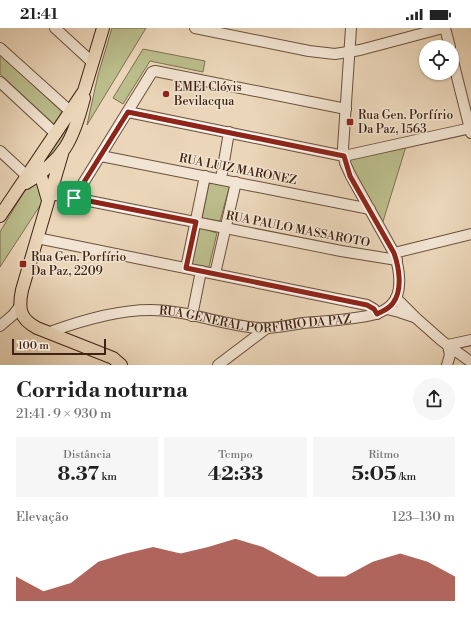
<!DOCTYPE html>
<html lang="pt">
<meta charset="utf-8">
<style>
:root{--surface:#fff;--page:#f6f6f6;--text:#222;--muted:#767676;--accent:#8f2418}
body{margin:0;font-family:"Libre Bodoni",serif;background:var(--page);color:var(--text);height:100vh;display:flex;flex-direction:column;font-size:15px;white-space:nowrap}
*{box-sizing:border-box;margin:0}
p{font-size:13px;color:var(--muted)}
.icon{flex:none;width:22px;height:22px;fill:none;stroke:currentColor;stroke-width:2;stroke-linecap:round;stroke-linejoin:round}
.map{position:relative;height:337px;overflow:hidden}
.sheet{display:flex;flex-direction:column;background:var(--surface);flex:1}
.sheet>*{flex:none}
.fabs{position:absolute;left:419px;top:12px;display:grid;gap:8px}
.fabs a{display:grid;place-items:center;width:40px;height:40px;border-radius:50%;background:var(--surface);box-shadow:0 1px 3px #0004;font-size:20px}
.scale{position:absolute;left:12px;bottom:10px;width:94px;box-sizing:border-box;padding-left:4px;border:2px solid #402314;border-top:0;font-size:11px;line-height:14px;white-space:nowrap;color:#402314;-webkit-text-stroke:3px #f2e4d2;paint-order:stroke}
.pin{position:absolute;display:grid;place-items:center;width:34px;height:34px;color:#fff;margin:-17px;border-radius:8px;box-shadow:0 2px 6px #0006}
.round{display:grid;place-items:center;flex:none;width:42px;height:42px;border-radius:21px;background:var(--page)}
.head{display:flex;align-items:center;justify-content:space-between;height:68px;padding:0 16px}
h1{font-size:22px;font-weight:700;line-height:30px}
.metrics{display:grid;grid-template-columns:repeat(3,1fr);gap:6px;height:68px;padding:4px 16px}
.metrics div{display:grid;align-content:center;border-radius:0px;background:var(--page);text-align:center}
.metrics b{font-size:20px;font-weight:700}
.metrics small{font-size:11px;font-weight:400}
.metrics p{font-size:11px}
.chart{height:112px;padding:8px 16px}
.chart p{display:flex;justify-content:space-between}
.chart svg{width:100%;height:72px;margin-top:4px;fill:var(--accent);opacity:.7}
.status{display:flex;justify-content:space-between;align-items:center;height:28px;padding:0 20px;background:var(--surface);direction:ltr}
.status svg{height:11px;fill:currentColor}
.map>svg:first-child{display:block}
.green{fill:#bbbd8c;stroke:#7e7050}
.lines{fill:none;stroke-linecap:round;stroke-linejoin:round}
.minor-casing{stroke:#6b503d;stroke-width:12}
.major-casing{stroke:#402314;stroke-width:14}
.minor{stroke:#f2e4d2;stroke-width:10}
.major{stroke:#ebd6b9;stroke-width:12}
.route-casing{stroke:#fff;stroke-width:8}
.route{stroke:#8f2418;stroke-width:5}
.poi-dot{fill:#8f2418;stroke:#f2e4d2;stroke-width:1.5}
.labels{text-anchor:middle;stroke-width:3;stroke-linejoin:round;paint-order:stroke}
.poi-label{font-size:12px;fill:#402314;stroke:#f2e4d2;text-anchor:start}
.street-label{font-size:12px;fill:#402314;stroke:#f2e4d2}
</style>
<div class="status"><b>21:41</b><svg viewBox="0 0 49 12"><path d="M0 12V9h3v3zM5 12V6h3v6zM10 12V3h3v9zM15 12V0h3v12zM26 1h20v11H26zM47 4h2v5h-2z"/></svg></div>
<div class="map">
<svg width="471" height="337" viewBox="0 0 471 337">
<rect width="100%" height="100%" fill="#ebd6b9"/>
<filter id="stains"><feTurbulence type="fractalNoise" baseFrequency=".005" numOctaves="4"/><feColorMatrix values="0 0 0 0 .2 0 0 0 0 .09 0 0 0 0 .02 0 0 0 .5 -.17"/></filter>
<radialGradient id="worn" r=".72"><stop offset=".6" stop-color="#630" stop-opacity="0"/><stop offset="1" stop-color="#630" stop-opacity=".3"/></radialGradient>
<path class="green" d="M112,0H146L87,97L98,47Z
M143,21L205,33L203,44L150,33L123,76L113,70Z
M0,26L62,84L54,96L0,46Z
M68,94L71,95L70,107L45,135L42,134Z
M407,115L381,200L344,128Z
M35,155L40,156L43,173L0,239V204L22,167L30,156Z
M211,155L228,158L229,160L220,193L202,190L209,156Z
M201,200L217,205L209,239H208L192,236L199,201Z"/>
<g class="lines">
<defs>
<g id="minor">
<path d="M55,0L92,34"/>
<path d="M195,0L309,23L335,26L360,22L443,0"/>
<path d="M445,0L450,19"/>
<path d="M0,20L71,84"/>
<path d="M452,29L471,105"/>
<path d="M0,54L56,106"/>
<path d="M128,84L344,128L471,100"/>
<path d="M0,123L27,148"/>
<path d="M101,128L370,181"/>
<path d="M221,151L229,104"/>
<path d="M50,166L74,170L341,223L397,232"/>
<path d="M74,170L152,44L155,43L346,81"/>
<path d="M37,210L367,277L374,281L377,286"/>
<path d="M394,225L471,206"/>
<path d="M186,240L205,148"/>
<path d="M215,246L236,154"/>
<path d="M396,270L416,290L442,313L471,334"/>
<path d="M387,281L399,284L414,289"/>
<path d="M192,288L201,243"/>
<path d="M0,298L13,287L20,278"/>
<path id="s1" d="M50,304C80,293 118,282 150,282C187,282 222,297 258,300C273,301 289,297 303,295C327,293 353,292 376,286C381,284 387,281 391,277C404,265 399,239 394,225L351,148L345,135L343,120L351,0"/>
<path d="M218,337L267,300"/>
<path d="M447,337L450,327L448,317L471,312"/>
</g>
<path id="major" d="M62,126L22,262C18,281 20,291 37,300L113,330L121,337
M40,138V145L48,172
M26,155C64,131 73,113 84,70
M0,188L84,63L103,0"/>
</defs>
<use href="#minor" class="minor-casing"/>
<use href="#major" class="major-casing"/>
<use href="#minor" class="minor"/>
<use href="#major" class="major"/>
</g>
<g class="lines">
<defs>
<path id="route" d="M128,84L344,128L350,148L394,225C399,239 403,262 393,275C389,281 383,283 377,286L374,281L367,277L186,240L196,194L74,170Z"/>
</defs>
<use href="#route" class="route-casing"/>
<use href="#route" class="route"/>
</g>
<g class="poi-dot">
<circle cx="166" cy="66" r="4"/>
<rect x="346" y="90" width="8" height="8" rx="2"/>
<rect x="19" y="232" width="8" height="8" rx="2"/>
</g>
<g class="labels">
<g class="poi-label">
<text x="174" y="63">EMEI Clóvis<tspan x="174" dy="14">Bevilacqua</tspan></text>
<text x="358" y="91">Rua Gen. Porfírio<tspan x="358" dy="14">Da Paz, 1563</tspan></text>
<text x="31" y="233">Rua Gen. Porfírio<tspan x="31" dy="14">Da Paz, 2209</tspan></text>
</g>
<g class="street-label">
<text transform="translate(238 141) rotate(11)" y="4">RUA LUIZ MARONEZ</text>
<text transform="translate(298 201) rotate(11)" y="4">RUA PAULO MASSAROTO</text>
<text dy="4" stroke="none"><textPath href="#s1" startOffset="209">RUA GENERAL PORFÍRIO DA PAZ</textPath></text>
</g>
</g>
<rect width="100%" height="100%" filter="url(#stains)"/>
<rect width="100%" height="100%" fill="url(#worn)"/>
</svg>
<div class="fabs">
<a><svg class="icon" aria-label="locate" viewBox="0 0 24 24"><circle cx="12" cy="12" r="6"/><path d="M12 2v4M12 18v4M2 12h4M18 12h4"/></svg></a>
</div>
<div class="scale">100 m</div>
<div class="pin" style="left:74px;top:170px;background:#1e9e55"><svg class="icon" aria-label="arrive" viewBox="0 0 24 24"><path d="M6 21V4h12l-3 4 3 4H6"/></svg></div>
</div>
<section class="sheet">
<div class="head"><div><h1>Corrida noturna</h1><p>21:41 · 9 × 930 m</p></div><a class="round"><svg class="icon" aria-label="share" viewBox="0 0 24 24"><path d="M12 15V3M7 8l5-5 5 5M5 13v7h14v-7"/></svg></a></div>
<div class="metrics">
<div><p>Distância</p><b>8.37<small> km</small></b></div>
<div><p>Tempo</p><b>42:33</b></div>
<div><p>Ritmo</p><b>5:05<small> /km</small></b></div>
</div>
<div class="chart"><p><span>Elevação</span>123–130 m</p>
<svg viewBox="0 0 160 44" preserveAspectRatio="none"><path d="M0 44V29L10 38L20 33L30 20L40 15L50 11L60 15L70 11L80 6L90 11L100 20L110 29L120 29L130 20L140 15L150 20L160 29V44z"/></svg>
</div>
</section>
